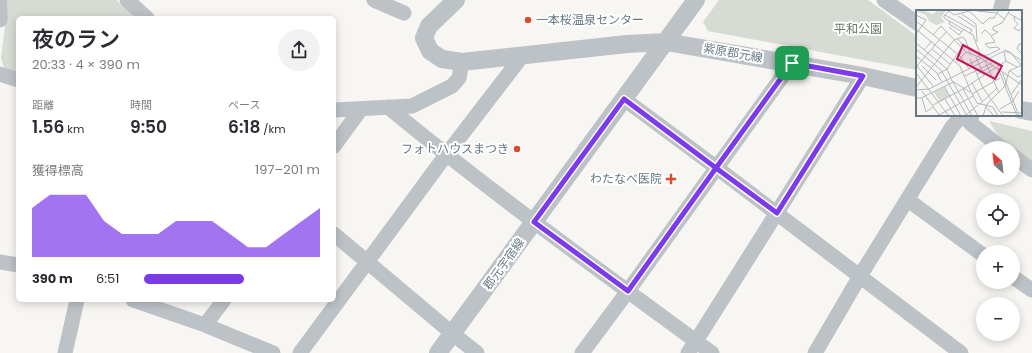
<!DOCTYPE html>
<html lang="ja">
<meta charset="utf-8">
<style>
:root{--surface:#fff;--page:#f2f2f3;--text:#2b2b33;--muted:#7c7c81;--accent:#7c3aed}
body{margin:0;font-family:Poppins,"Noto Sans JP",sans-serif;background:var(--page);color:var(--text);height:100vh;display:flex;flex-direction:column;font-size:15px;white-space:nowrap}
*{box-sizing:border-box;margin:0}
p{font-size:13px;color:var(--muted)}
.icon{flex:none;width:22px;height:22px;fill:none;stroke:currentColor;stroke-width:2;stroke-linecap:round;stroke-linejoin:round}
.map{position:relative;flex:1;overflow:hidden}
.side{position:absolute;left:16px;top:16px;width:320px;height:286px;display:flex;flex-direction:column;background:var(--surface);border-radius:6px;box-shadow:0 2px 10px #0003}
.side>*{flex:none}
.needle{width:26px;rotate:332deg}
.controls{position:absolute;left:976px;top:141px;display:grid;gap:8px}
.controls a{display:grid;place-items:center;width:44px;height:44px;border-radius:50%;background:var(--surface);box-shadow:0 2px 10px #0003;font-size:20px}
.pin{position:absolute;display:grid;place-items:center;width:34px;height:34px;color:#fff;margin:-17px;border-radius:8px;box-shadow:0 2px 6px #0006}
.round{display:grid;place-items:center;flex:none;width:42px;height:42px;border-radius:21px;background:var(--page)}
.head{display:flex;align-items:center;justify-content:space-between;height:68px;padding:0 16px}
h1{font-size:22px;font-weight:600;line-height:30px}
.stats{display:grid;grid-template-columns:repeat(3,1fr);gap:6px;height:68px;padding:4px 16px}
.stats div{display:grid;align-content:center}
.stats b{font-size:17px;font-weight:600}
.stats small{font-size:11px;font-weight:400}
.stats p{font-size:11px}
.chart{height:112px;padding:8px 16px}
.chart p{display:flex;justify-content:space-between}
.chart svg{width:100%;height:72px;margin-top:4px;fill:var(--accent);opacity:.7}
ul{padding:0 16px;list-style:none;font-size:13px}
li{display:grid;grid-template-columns:64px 48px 1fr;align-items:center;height:30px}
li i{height:10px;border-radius:5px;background:var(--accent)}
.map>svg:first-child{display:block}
.green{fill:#d6dbd3}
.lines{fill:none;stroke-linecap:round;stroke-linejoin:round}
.minor{stroke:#bdc2c6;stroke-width:15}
.tertiary{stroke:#bdc2c6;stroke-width:18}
.route-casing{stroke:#fff;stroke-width:8}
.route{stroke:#7c3aed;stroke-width:5}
.poi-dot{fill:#de4a2c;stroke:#fff;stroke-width:1.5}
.labels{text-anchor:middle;stroke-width:4;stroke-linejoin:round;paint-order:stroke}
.poi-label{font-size:12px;fill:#667884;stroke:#fff;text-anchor:end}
.park-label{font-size:12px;fill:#6b7b65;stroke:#fff}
.street-label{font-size:12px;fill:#667884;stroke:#fff}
.inset-road{fill:none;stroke:#b0b9bd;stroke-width:1}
.view{fill:#c2185b;fill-opacity:0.15;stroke:#c2185b;stroke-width:2}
.inset-edge{fill:none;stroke:#667884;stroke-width:2}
</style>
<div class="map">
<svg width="1032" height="353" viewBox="0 0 1032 353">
<rect width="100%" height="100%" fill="#f7f6f3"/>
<path class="green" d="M7,0H116L137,18H18V76L5,71L1,58L8,3Z
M719,0H868L917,36V70L708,31L703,22Z
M989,121L1032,131V165L1013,151V148H1010C1001,140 995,131 989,121Z"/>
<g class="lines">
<path class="minor" d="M127,0L147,18
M374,0L404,13
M884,0L917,23
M0,2V20
M1000,11L1003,0
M0,74L18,80
M624,99L717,168L961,353
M388,107C493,194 603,273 712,353
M334,110L412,106L452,86L459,78L462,62
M972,115L970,123L1002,148
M334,146L361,109
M1013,156L1032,170
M908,200L983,255
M334,234L453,334L477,353
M0,262L18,265
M1013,277L1032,290
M133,300L205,325L273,353
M205,325L224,300
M65,353L77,300
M300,353L446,155L523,55
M582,353L628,291L792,63
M688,353L696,341L863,76
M815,353L860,276L952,127L962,115"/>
<path class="tertiary" d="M456,0L429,26L424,38L430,51L442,59L462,62L627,44L666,42L863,76L917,88
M1021,110L1032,112
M438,353L696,0"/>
</g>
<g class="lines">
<defs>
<path id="route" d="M792,63L716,168L624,99L534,222L628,291L716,168L777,213L863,76L792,63"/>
</defs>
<use href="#route" class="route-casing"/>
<use href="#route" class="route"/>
</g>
<g class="poi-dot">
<circle cx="528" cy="20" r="4"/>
<circle cx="517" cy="149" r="4"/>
<path d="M669 173h4v4h4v4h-4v4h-4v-4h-4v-4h4z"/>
</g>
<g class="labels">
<g class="poi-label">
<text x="536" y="24" text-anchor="start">一本桜温泉センター</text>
<text x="509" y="153">フォトハウスまつき</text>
<text x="662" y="183">わたなべ医院</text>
</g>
<g class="park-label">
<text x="858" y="33">平和公園</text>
</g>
<g class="street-label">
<text transform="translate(733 53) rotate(10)" y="4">紫原郡元線</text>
<text transform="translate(504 264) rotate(-54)" y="4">郡元宇宿線</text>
</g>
</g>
<g transform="translate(916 10)">
<rect width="106" height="106" fill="#f7f6f3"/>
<path d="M7,0L16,4L20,2L19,0H30L25,8L29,12L20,15L13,11L10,5L0,1ZM28,77L33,86L24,92L18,82Z" fill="#d6dbd3"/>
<path class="inset-road" d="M94,0L86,13L77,17V20L82,22L75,26L79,32L69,34L73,38L81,37L84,39L72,45L62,46L106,75M61,1L81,3L88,9M92,3L106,11M46,4L60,14L61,32M0,5L10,10L0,24M29,5L56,20L54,23M42,6L59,17M99,6L98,10L102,14L98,18L103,21L104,19M0,11L44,46L53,59M34,11L33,14L46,22M33,17L43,25L48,19M0,19L44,56L55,82M65,24L69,20L75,25M17,25L25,16L50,42L63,47M0,33L31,59L36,71L56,83L61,93L77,97L82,106M106,34H103L101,39L106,44M0,39L25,60L51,106M16,39L34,54M8,40L16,31M88,42L90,51L101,57M89,42H94L105,55M64,44L57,25L28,8V6L33,1L38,5L53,1L67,14L73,8H78L83,0M0,46L21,63L26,72M60,47L68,66M54,49L67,78L87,106M69,51L83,83M41,52L50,42M51,55L66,48M1,56L17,76M6,56L20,70M0,57L30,22M82,58L101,106M94,61L102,67L106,65M86,62L103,106M0,63L33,106M22,64L31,59L47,36L42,29M61,64L78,55M49,66L76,53M56,73L66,91M28,76L45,106M0,77L38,30L46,27L49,29L55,45M0,80L13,79L90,40L106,51M6,81L23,105M56,84L84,68M95,85L106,69M0,88H5L37,72L56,106M6,88L10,102L17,97M29,89L39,106M17,95L47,79M63,95L81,78M70,97L78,106M84,99L96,92L103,81M86,102L106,103M23,105L57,86M50,105L62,95M62,106L47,79L90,51M67,106L71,94L89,76L93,61L106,55"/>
<path class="view" d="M47,35L86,56L79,69L41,49Z"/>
<rect width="106" height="106" class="inset-edge"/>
</g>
</svg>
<div class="controls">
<a><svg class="needle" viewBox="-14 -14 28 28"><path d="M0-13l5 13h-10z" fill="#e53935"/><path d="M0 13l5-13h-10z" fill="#7c7c81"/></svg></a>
<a><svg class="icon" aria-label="locate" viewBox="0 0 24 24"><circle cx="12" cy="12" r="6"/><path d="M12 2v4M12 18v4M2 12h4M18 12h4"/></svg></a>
<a>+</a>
<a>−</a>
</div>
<div class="pin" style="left:792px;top:63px;background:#1e9e55"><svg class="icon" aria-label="arrive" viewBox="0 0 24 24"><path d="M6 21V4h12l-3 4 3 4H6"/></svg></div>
<section class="side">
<div class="head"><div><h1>夜のラン</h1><p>20:33 · 4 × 390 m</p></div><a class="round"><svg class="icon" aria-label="share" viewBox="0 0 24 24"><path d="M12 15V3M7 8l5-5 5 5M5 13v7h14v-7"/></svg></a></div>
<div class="stats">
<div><p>距離</p><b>1.56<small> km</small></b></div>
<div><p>時間</p><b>9:50</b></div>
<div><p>ペース</p><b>6:18<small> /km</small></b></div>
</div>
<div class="chart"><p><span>獲得標高</span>197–201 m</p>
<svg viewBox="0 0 160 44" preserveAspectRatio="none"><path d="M0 44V14L10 6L20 6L30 6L40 22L50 30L60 30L70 30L80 22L90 22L100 22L110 30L120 38L130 38L140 30L150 22L160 14V44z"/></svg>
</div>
<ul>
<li><b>390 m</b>6:51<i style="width:57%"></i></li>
</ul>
</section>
</div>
